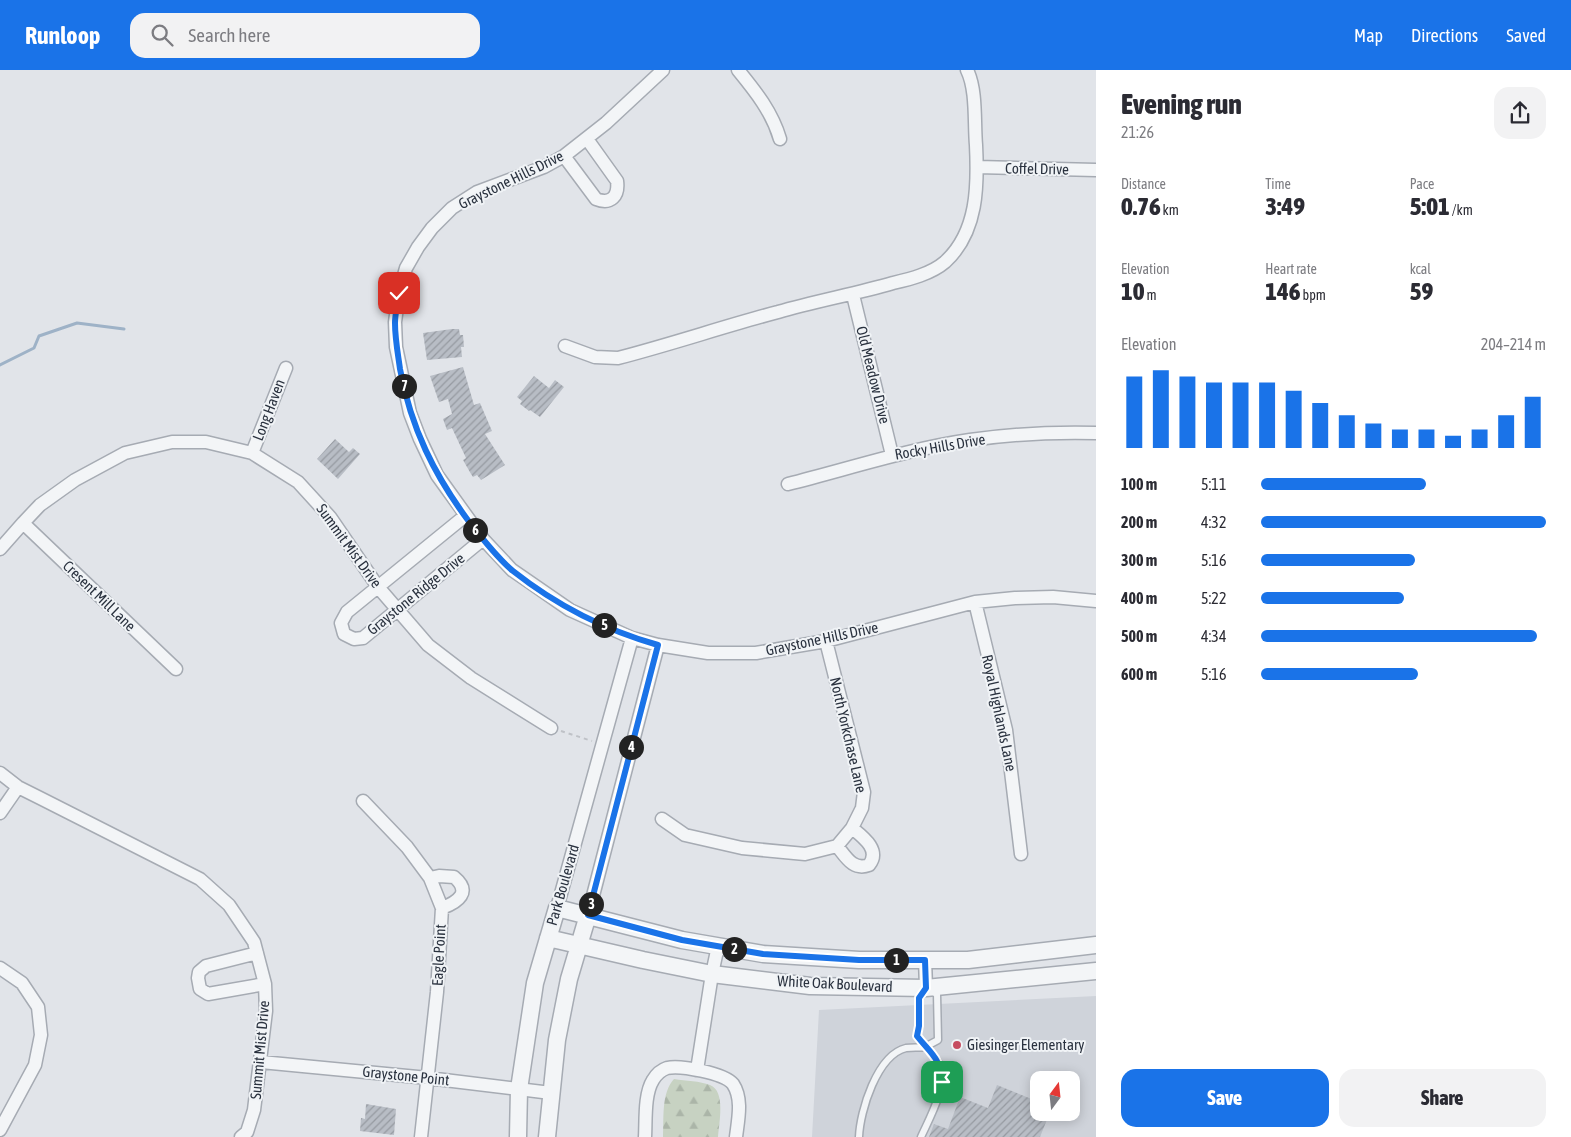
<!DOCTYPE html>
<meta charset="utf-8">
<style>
:root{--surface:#fff;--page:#f2f2f3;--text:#2b2b33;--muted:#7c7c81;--accent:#1a73e8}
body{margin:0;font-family:"Asap Condensed",sans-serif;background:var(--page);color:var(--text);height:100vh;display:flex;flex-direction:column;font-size:19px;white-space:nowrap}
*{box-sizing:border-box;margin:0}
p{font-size:16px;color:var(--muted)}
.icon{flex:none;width:28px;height:28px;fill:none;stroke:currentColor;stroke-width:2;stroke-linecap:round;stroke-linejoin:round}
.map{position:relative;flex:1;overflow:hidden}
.drawer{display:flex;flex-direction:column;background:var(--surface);width:475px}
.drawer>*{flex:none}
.needle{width:32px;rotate:15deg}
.fabs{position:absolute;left:1030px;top:1001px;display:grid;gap:10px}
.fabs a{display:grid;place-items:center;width:50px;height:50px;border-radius:10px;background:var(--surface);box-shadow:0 2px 12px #0003;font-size:25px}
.pin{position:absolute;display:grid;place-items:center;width:42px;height:42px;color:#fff;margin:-21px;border-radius:10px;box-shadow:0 2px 8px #0006}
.km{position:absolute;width:25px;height:25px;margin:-12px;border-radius:50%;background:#222;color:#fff;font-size:14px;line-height:25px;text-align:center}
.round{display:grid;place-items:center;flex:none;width:52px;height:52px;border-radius:15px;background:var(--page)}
.summary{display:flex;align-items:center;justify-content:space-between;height:85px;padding:0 25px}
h1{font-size:28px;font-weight:800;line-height:38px}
.stats{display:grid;grid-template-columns:repeat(3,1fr);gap:8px;height:85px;padding:5px 25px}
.stats div{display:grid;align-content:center}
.stats b{font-size:25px;font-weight:800}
.stats small{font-size:14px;font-weight:400}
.stats p{font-size:14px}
.chart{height:140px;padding:10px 25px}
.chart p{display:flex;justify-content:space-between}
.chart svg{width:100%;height:90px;margin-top:5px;stroke:var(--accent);stroke-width:6}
.cta{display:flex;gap:10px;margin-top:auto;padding:10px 25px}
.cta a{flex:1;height:58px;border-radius:15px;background:var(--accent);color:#fff;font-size:20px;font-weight:800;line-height:58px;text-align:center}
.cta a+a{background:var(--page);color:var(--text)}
ul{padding:0 25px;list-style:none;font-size:16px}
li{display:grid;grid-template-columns:80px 60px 1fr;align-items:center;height:38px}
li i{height:12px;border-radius:6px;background:var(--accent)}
header{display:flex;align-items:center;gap:30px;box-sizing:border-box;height:70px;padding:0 25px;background:var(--accent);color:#fff}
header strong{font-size:24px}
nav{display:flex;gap:28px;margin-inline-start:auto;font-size:18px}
.search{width:350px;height:45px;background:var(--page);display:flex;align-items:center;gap:12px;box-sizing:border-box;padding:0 18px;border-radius:15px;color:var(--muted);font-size:19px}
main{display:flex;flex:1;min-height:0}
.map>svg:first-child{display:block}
.built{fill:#cfd3da;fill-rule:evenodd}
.forest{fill:url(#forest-firs)}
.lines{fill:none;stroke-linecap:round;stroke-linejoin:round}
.stream{stroke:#9eb2c7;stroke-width:3}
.building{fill:url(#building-hatch)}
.service-casing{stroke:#a6abb3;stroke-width:9}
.minor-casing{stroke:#a6abb3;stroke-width:15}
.tertiary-casing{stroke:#a6abb3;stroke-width:19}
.path{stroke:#bfc2c7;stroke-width:2;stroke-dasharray:4 4;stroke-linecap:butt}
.service{stroke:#f3f5f7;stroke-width:6}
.minor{stroke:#f3f5f7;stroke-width:12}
.tertiary{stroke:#f3f5f7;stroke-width:16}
.route-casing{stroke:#fff;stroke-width:10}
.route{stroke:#1a73e8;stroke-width:6}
.poi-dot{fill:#c64d61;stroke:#f0f3f6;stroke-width:2}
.labels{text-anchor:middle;stroke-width:4;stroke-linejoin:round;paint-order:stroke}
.street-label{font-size:15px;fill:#2a323f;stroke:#f0f3f6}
.poi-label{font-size:15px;fill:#2a323f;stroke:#f0f3f6;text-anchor:start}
</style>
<header>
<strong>Runloop</strong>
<div class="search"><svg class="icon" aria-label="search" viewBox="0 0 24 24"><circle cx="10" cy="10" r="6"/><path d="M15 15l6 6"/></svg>Search here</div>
<nav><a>Map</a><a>Directions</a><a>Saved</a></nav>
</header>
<main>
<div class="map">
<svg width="1096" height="1067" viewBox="0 0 1096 1067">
<defs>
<pattern id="forest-firs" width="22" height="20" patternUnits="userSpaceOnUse" patternTransform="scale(1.25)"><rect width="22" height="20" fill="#c7d2c2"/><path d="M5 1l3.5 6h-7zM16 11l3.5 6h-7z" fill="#abb5a8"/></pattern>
<pattern id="building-hatch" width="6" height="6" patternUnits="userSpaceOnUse" patternTransform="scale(1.25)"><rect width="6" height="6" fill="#b8bdc5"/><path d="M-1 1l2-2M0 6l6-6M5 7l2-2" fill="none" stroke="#969aa1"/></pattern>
</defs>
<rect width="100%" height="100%" fill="#e1e4e9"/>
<path class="built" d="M1096,926V1067H812L819,940ZM1039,1010H1071V1042H1039Z"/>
<path class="forest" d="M674,1009C686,1011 700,1011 710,1015C726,1021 719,1053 718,1067H663C664,1049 661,1023 674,1009Z"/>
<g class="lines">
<path class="stream" d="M0,295L34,278L39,266L77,253L124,259"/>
</g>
<path class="building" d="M452,259H459L460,265H463L464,277H461L462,287L427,290L423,263Z
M463,297L474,335L480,333L492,361L485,364L505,395L481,410L477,405L473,407L471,404L463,390L466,388L452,358L447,360L443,349L452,344L448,329L439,332L430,306Z
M534,306L549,318L555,310L564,317L540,347L530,340L529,341L520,334L522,331L517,327Z
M335,369L349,382L353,378L360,384L338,409L317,389Z
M997,1015L1039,1032V1042H1050L1040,1067H929L934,1054L948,1059L960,1027L988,1038Z
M366,1034L396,1039L394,1065L360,1061L361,1048L365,1049Z"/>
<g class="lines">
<defs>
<path id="service" d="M926,918L937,924L938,970L925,977L917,966L919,957V929Z
M859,1067C860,1041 877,985 906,978C912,977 919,978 925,977C931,982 937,989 940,996C948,1016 929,1049 921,1067"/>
<path id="minor" d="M663,0L606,53L564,86L544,97L477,122L452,138L432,158L418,177L406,198L399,223L395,252L396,277L410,343L420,369L437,405L483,469L512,500L570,540L632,568L658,575L708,583H756L826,571L975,532L1015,528L1053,527L1096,531
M738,0C756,22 772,42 780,69
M564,86L596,129C611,135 619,126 617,111L587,69
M977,97L1096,100
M853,225L892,385
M565,276L595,287L618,288C672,274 725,256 778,242C816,231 855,224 893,213C910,209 931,204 945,192C978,162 978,115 976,75C974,53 977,20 967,0
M252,383L286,298
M788,414C848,399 908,379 970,370C1011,364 1054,362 1096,363
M465,446L347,542L341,553L344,564L354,569L363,568L483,469
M23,453L176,599
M0,479L23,453L40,435L75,410L125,383L172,372H206L252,383L298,412L330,447L378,517L428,575L471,608L551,658
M975,532L1006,660L1021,784
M0,703L18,717L40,728L200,809L229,835L254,872L265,914L266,941L254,1040L247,1062L241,1067
M363,731L407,777L430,808L442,838L437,922L421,1067
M0,743L18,717
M662,749L685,765L742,778L805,784L837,776L852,758L862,738L864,722L826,571
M837,776C846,787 853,801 869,795C881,780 863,767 852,758
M430,808L439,806L454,807C472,822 458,832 442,838
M557,838L632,568
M588,845L658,575
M257,883L206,896L199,902L198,908L200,919L208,924L265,914
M925,889L926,918
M0,898L22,913L38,937L41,965L35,995L0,1060
M261,992L428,1008L551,1023
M697,1000L712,904L718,876
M645,1067C646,1051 644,1024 653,1010C656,1005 661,1000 667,998C680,995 724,1003 733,1014C743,1029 738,1050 736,1067"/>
<path id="tertiary" d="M548,868L643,890L712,904L810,916L926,918L1096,901
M518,1067L519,1019L535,913L557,838L682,870L763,884L859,890H968L1096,875
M547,1067L557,970L569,909L588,845"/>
</defs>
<use href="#service" class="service-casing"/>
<use href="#minor" class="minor-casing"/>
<use href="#tertiary" class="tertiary-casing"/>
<path class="path" d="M561,661L592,671"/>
<use href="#service" class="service"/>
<use href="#minor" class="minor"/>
<use href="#tertiary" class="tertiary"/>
</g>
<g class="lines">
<defs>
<path id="route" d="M399,223C398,233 395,243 395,253C395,269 398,284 400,299C411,358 434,405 470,453C483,469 497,488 513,501C556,535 605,560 658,575L588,845L682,870L763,884L859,890H925L926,918L919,928V956L917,966C931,984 940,987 942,1012"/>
</defs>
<use href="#route" class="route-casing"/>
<use href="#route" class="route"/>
</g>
<circle class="poi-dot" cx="957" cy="975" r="5"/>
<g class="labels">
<g class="street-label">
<text transform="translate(1037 99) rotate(1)" y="5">Coffel Drive</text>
<text transform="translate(511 110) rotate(-26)" y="5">Graystone Hills Drive</text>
<text transform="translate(873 305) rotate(76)" y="5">Old Meadow Drive</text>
<text transform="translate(269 340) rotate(-69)" y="5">Long Haven</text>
<text transform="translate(940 377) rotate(-10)" y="5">Rocky Hills Drive</text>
<text transform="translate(349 476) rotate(54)" y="5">Summit Mist Drive</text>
<text transform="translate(416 524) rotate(-39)" y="5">Graystone Ridge Drive</text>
<text transform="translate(99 526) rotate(44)" y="5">Cresent Mill Lane</text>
<text transform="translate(822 569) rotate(-12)" y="5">Graystone Hills Drive</text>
<text transform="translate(999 643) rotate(78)" y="5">Royal Highlands Lane</text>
<text transform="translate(848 665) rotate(77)" y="5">North Yorkchase Lane</text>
<text transform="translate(563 815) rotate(-74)" y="5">Park Boulevard</text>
<text transform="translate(439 885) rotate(-87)" y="5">Eagle Point</text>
<text transform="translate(835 914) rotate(3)" y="5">White Oak Boulevard</text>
<text transform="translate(260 980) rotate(-85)" y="5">Summit Mist Drive</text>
<text transform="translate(406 1006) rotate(6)" y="5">Graystone Point</text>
</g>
<g class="poi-label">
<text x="967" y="980">Giesinger Elementary</text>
</g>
</g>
</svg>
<div class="fabs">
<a><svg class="needle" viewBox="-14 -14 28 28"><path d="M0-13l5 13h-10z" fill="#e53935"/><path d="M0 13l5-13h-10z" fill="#7c7c81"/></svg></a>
</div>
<div class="pin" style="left:942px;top:1012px;background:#1e9e55"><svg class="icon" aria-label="arrive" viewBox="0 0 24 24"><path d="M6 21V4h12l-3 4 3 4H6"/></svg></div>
<div class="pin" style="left:399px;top:223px;background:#d93025"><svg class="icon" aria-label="check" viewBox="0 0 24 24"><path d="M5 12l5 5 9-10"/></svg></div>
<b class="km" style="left:896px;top:890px">1</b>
<b class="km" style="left:734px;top:879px">2</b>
<b class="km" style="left:591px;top:834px">3</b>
<b class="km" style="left:631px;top:677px">4</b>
<b class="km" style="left:604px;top:555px">5</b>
<b class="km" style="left:475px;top:460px">6</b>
<b class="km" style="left:404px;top:316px">7</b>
</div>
<section class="drawer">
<div class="summary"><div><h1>Evening run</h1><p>21:26</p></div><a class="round"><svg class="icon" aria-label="share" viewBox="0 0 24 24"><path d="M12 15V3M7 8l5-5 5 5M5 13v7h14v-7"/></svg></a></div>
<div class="stats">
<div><p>Distance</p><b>0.76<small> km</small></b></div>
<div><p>Time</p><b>3:49</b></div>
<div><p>Pace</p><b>5:01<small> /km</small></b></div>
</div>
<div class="stats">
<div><p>Elevation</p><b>10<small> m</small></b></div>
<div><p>Heart rate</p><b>146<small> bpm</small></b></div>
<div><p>kcal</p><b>59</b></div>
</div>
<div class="chart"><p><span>Elevation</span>204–214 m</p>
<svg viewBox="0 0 160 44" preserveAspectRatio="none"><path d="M5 44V9M15 44V6M25 44V9M35 44V12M45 44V12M55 44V12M65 44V16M75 44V22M85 44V28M95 44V32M105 44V35M115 44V35M125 44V38M135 44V35M145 44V28M155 44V19"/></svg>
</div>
<ul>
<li><b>100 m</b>5:11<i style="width:58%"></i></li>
<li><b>200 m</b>4:32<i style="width:100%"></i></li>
<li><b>300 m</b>5:16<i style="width:54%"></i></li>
<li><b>400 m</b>5:22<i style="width:50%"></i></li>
<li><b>500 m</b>4:34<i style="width:97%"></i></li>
<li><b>600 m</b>5:16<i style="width:55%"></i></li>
</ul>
<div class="cta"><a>Save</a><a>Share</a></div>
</section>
</main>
